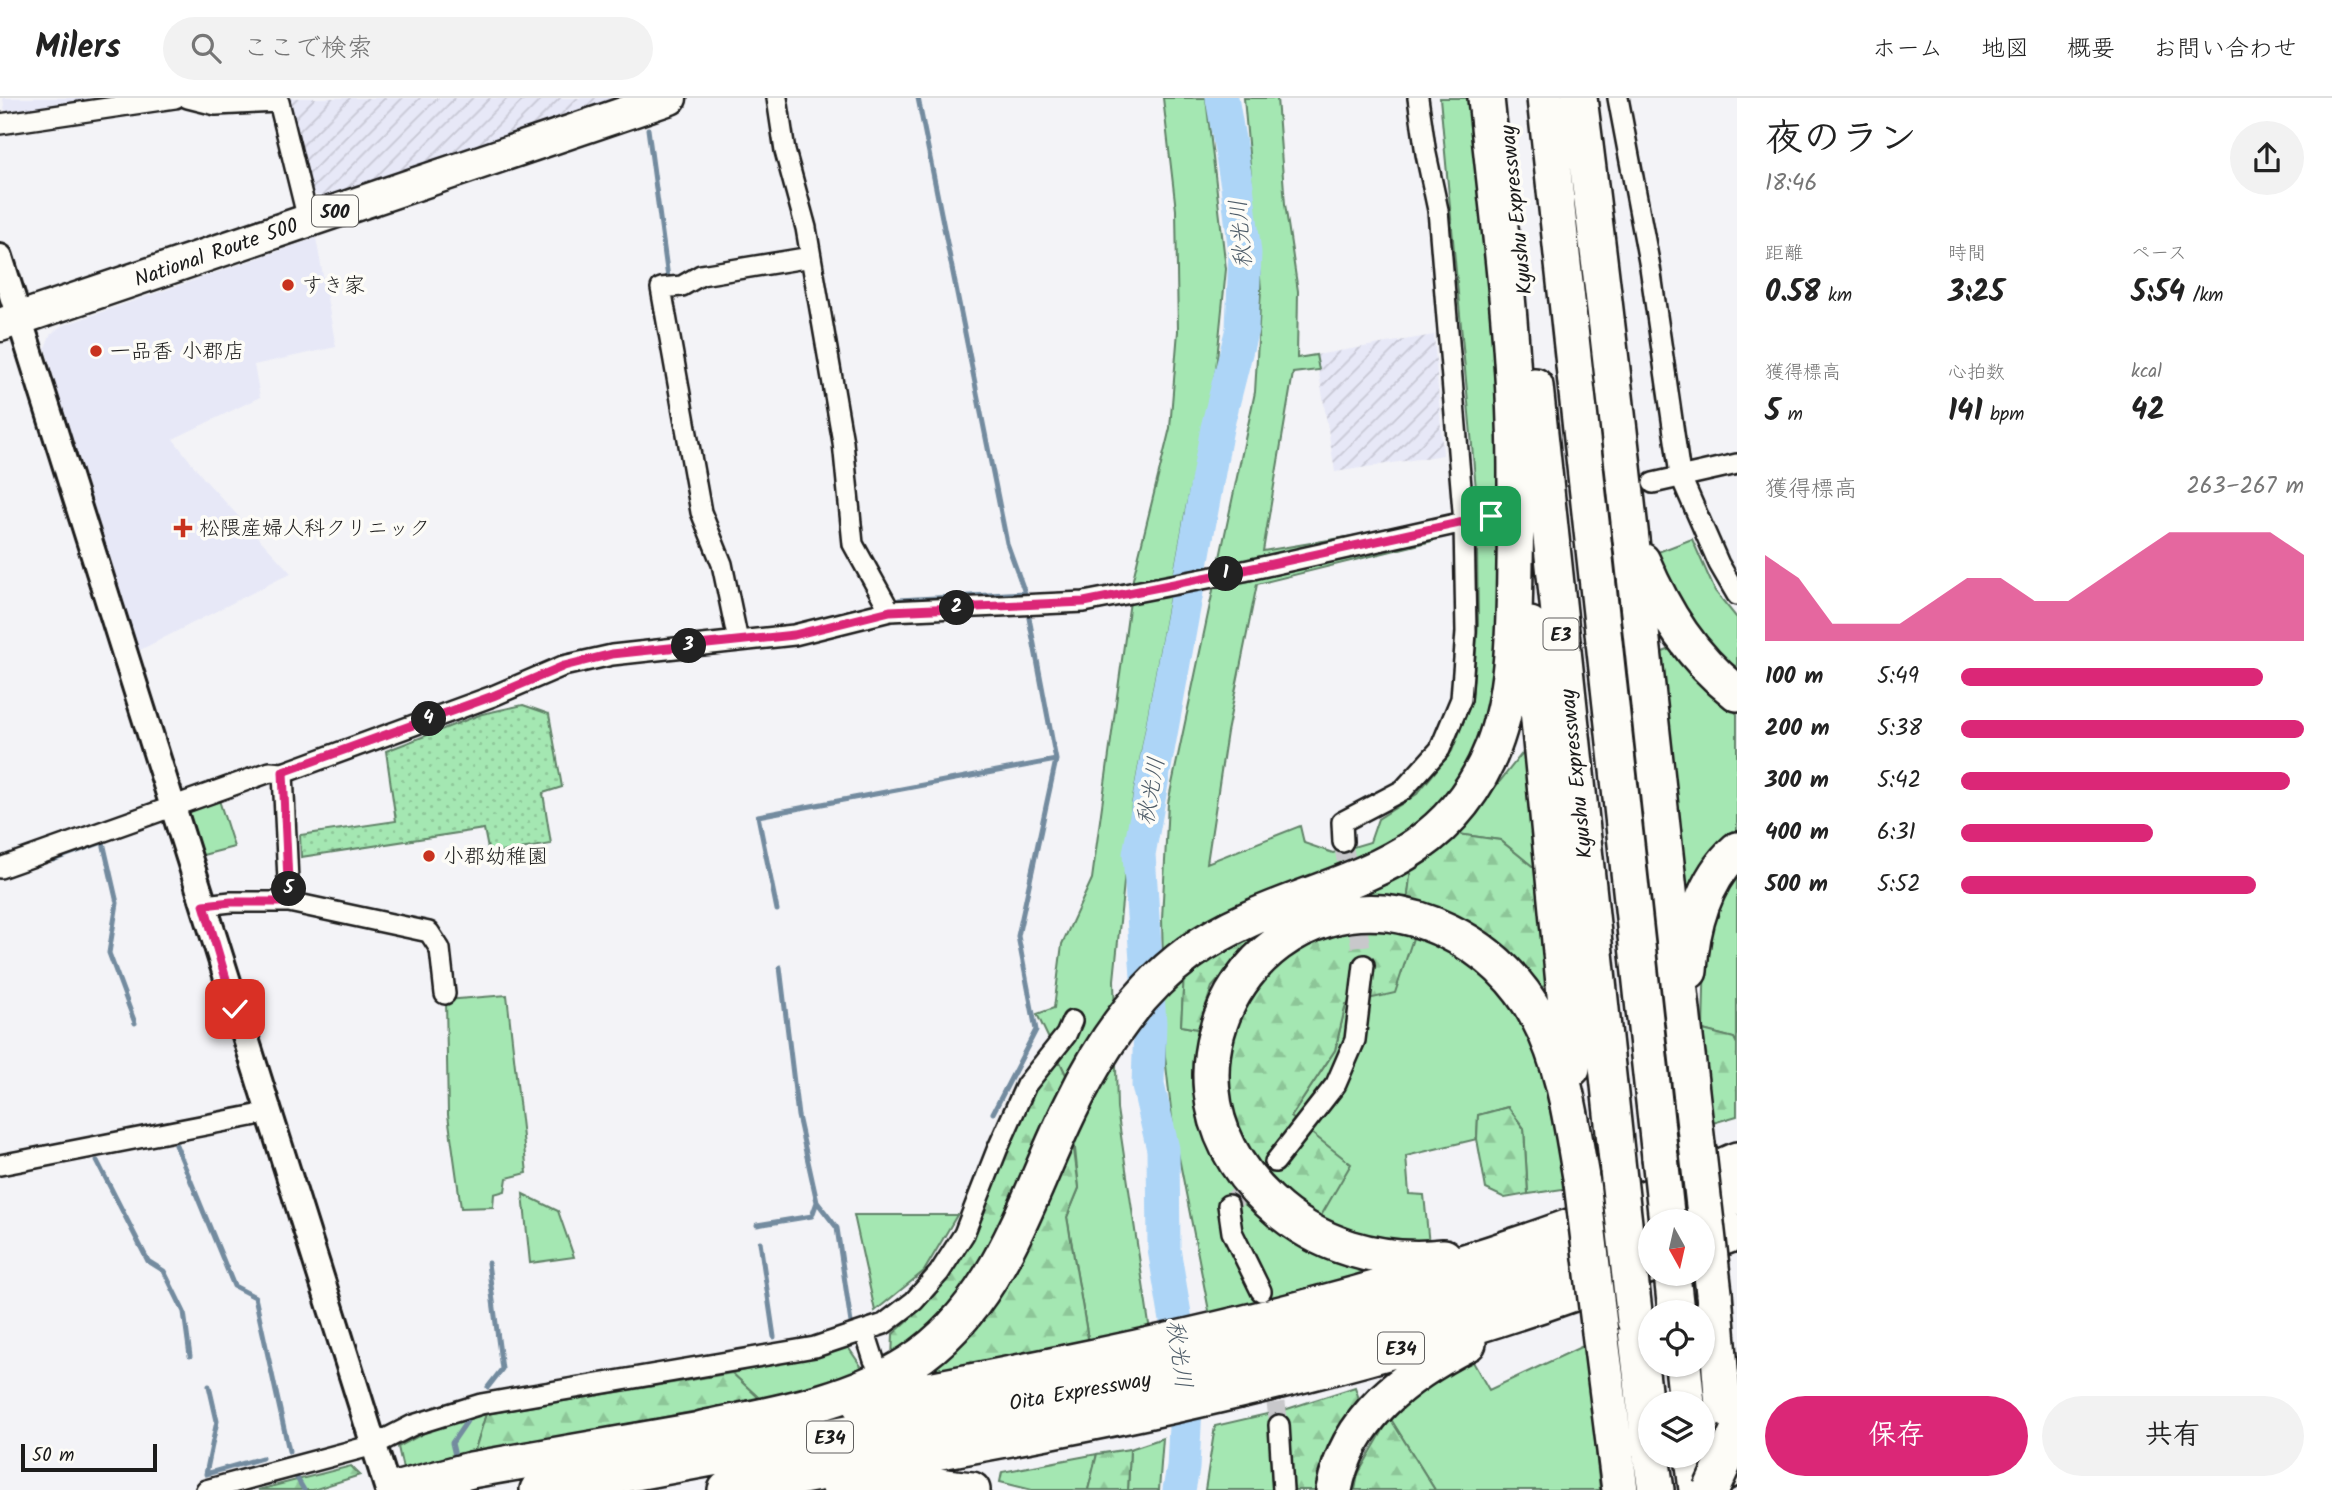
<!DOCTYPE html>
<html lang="ja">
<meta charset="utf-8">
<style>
:root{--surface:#fff;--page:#f2f2f2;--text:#222;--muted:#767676;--line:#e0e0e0;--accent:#db2777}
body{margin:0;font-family:Kalam,"Klee One",sans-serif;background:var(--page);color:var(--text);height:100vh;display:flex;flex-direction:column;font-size:26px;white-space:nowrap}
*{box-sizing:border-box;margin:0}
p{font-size:23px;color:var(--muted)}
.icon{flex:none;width:38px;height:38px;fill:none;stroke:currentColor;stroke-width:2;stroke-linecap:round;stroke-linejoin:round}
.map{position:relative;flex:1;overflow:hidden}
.sheet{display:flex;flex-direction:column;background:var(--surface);width:595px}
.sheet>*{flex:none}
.needle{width:46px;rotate:172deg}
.fabs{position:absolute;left:1638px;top:1111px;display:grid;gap:14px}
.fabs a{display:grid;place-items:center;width:77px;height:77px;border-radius:50%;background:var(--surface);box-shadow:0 2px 5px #0004;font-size:35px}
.scale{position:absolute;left:21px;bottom:18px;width:136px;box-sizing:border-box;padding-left:7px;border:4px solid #1c1c1c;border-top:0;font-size:19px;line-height:24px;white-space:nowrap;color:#1c1c1c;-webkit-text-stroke:5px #fdfcf7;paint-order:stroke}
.pin{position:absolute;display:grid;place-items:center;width:60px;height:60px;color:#fff;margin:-30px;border-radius:14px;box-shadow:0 4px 10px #0006}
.km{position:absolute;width:35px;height:35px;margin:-18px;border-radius:50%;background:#222;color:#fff;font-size:19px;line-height:35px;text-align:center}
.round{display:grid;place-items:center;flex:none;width:74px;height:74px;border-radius:37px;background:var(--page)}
.overview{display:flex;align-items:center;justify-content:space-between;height:119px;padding:0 28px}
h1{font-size:38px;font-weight:600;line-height:52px}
.metrics{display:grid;grid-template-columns:repeat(3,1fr);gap:10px;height:119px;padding:7px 28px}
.metrics div{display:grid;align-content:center}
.metrics b{font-size:30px;font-weight:600}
.metrics small{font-size:19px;font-weight:400}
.metrics p{font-size:19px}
.chart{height:196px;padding:14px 28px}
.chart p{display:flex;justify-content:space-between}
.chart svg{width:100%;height:126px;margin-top:7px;fill:var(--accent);opacity:.7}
.cta{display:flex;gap:14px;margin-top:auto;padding:14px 28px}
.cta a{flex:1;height:80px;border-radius:42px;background:var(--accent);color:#fff;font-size:28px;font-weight:600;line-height:80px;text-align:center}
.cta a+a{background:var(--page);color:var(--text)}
ul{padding:0 28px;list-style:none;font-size:23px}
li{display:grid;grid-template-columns:112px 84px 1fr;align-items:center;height:52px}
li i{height:18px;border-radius:9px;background:var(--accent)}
header{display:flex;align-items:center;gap:42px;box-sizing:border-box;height:98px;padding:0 35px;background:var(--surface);border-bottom:2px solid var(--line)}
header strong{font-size:33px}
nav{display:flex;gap:38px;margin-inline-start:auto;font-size:24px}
.search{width:490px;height:63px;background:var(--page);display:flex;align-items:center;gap:18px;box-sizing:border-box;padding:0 24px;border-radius:38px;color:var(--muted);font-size:26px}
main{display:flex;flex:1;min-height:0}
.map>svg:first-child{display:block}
.built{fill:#e7e8f7}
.industrial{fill:url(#industrial-furrows)}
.green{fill:#a4e7b2;stroke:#608267;stroke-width:2}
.forest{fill:url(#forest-firs);stroke:#608267;stroke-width:2}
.park{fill:url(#park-dots);stroke:#608267;stroke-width:2}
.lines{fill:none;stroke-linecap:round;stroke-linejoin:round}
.stream{stroke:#738b9f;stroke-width:5}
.river{stroke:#add5f7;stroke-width:33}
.minor-tunnel{stroke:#c8c8cb;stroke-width:19;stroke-dasharray:19 10;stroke-linecap:butt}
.minor-casing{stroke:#1c1c1c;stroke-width:24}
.tertiary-casing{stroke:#1c1c1c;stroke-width:30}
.trunk-casing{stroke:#1c1c1c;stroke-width:37}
.motorway-casing{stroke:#1c1c1c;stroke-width:40}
.minor{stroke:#fdfcf7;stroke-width:19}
.tertiary{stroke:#fdfcf7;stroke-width:24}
.trunk{stroke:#fdfcf7;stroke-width:32}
.motorway{stroke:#fdfcf7;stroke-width:35}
.motorway-bridge-casing{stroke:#1c1c1c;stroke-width:40;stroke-linecap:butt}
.motorway-bridge{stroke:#fdfcf7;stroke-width:35}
.route-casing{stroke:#fff;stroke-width:14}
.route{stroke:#db2777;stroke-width:9}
.poi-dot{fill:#c8321e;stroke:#fdfcf7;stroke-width:2.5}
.labels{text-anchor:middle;stroke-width:7;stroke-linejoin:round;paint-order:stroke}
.shield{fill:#fdfcf7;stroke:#605f5e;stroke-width:2}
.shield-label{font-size:19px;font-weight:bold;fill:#1c1c1c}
.street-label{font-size:21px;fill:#1c1c1c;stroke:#fdfcf7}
.poi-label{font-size:21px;fill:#1c1c1c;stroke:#fdfcf7;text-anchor:start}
.water-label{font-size:23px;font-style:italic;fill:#4f5d69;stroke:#fdfcf7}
</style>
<header>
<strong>Milers</strong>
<div class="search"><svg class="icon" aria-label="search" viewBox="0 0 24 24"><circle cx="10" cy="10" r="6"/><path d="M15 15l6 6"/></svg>ここで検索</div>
<nav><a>ホーム</a><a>地図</a><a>概要</a><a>お問い合わせ</a></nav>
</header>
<main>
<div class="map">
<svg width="1737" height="1392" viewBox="0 0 1737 1392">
<defs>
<pattern id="industrial-furrows" width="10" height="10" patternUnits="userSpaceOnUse" patternTransform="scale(1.75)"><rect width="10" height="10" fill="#e7e8f7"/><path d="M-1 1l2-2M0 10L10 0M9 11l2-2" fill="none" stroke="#c6c6d3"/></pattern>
<pattern id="forest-firs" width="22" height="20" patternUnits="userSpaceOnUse" patternTransform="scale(1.75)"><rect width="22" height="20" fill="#a4e7b2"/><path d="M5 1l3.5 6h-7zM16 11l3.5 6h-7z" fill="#8dc698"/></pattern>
<pattern id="park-dots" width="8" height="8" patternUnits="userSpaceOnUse" patternTransform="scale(1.75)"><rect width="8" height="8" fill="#a4e7b2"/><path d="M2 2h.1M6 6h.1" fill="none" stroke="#8dc698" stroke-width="1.8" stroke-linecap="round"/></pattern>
</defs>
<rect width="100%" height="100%" fill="#f3f3f7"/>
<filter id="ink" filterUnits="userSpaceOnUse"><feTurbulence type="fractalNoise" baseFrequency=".0143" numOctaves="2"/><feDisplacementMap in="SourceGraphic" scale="14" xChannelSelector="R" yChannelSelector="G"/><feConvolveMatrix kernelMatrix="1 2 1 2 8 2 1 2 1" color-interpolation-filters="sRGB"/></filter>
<g filter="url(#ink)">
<path class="built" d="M3,0H114L5,14Z
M316,140L336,249L254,267L260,299L173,341L204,381L291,475L138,553L100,437L45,250L50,237L61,228Z"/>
<path class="industrial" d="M288,0H627L324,100L313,96Z
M1434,237L1443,357L1335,374L1316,257Z"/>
<path class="green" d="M1163,0H1206L1226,171L1216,271L1186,411L1132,706L1114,882L1117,1011L1150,1233L1089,1246L1067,1119L1079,1090L1068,981L1037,916L1054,910L1062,846L1092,781L1133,481L1170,330L1178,233L1176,112Z
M1244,0H1277L1285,106L1298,193L1297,260L1316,257L1319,272L1293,275L1263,453L1442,423L1433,443L1257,486L1227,634L1207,765L1300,728L1304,745L1333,755L1370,744L1378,721L1417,696L1452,653L1472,602L1478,526L1477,448L1502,429L1499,566L1470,676L1432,720L1184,876L1181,928L1198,931L1192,986L1199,1028L1239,1102L1300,1148L1363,1170L1364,1178L1210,1218L1173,1029L1165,958L1162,821L1168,705L1255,294L1261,191Z
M1440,0H1468L1499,288V404L1476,391Z
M1692,441L1715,493L1737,520V576L1686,518L1658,454Z
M1671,551L1737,616V736L1694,793H1682L1657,556Z
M1524,653L1537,772L1500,742L1458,736Z
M218,699L234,749L199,758L187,717L193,707Z
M1411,770L1407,806L1332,803Z
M1737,774V946L1734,940L1703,932L1705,853L1720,796Z
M1415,834L1460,855L1503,891L1535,944L1555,1005L1563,1091L1528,1096L1524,1030L1508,1009L1478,1017L1477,1041L1406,1058L1409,1096L1424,1097L1429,1147L1382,1146L1318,1123L1291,1019L1335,952L1346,906Z
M507,897L527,1075L507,1080L505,1093L494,1096L493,1109L461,1110L448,1017L446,902Z
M523,1096L558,1113L574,1159L530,1165Z
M854,1117H957L924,1173L875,1213Z
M1585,1247L1600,1392H1435L1390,1320L1429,1285L1472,1262L1489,1292Z
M848,1249L865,1274L760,1301L732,1275Z
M1284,1312L1290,1392H1205L1215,1328Z
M486,1316L474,1355L403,1371L398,1349L433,1330Z
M1163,1340L1159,1392H1128L1130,1351Z
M1097,1356L1088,1392H1032L1000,1384L1002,1374Z"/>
<path class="forest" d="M1458,736L1500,742L1537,772L1551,886L1539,890L1407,806L1411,770Z
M1369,829L1415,834L1395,895L1346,906L1335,952L1291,1019L1351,1066L1318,1123C1304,1113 1283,1102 1271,1088C1218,1023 1205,942 1266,877C1273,870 1280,859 1288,854C1310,839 1344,834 1369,829Z
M1256,839L1212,889L1198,931L1181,928L1184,876L1226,844Z
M1703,932L1734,940L1737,946V1018L1713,1025Z
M1059,962L1068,981L988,1163L950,1218L892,1262L893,1236L923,1209L961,1161L1034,993Z
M1508,1009L1524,1031L1528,1096L1505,1100L1486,1091L1477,1041L1478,1017Z
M1072,1037L1079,1090L1067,1119L1089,1246L928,1281L924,1272Z
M732,1275L760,1301L474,1355L486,1316Z
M1355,1289L1362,1310L1320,1392H1290L1284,1312Z
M1390,1320L1435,1392H1355L1358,1376Z
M1130,1351L1128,1392H1088L1097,1356Z
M351,1368L360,1377L313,1392H258Z"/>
<path class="park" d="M523,607L549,616L562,689L543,695L551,746L489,756L484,731L301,759L300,737L396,723L386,653L482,616Z"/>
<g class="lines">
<path class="stream" d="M648,31L668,180
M899,502L1025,495L1007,445L918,0
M53,762L103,744L117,805L109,855L135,925
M777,812L758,718L1056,662L1029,520
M780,869L798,1018L817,1104L837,1130L851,1225
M993,1015L1036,932L1018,838L1056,662
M176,1047L234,1188L255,1199L289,1353
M97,1063L148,1163L164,1173L184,1214L190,1258
M757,1127L812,1118L817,1104
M760,1144L774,1239
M488,1165L502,1271L488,1289
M209,1288L217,1323L206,1376L262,1360
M456,1362L452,1345L467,1323
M297,1380L304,1392"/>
<path class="river" d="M1179,1392L1183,1370L1187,1287L1164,1151L1163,1051L1148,987L1150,925L1139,756L1217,330L1242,231L1245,155L1237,88L1222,0"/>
<path class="minor-tunnel" d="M1343,744L1364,867
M1228,1107L1261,1077
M1272,1276L1279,1327"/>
<defs>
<path id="minor" d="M188,0L216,7L279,4L308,122
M777,0L785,53L806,130L843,344L853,446L890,513
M1618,0L1650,169L1680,377L1719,466L1737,497
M0,26L175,0
M1653,385L1737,366
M738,543L722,466L701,414L661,190L682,188L701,177L811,159
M1343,744L1342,724L1403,692L1440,651L1461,601L1466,534L1464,425L1438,112L1426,56L1418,0
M0,770L270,674L283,675
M289,804L429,834L440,851L445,896
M204,807L231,804H289L283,675L493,598L563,568L612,557L794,537L890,513L1084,504L1244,473L1491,418
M1275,1064L1336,986L1355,942L1364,867
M0,1067L267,1015
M1228,1107L1232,1134L1261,1193
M865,1234L874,1262
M1279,1327L1283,1392
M206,1392L374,1347L413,1327L481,1306L815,1249L884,1226L914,1203L939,1175L964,1136L997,1052L1026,987L1066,937L1072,923"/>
<path id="tertiary" d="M0,159L388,1392"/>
<path id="trunk" d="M0,227L670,0"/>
<path id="motorway" d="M1545,0L1660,1059
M1579,0C1624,348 1657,697 1697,1046
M1535,288L1618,1072
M1642,463C1664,515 1692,560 1737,595
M1530,527L1572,970
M1689,873C1691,830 1704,781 1737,752
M1676,1124L1737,1098
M1703,1147L1737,1134
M1444,1159C1380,1166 1316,1148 1269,1103C1124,966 1276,748 1449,834C1488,853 1519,883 1539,921C1566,971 1572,1030 1582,1085
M1672,1176L1676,1214
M1714,1195L1728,1373
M1635,1223L1650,1352
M1600,1234L1620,1392
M1683,1267L1687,1306
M859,1305C1159,1250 1457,1187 1737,1062
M702,1331C773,1316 848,1305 910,1265C1000,1207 1027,1097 1072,1007C1100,949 1137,893 1189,855C1296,778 1437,794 1493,649C1515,592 1514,526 1515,466C1516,419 1517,372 1515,325C1512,217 1497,108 1486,0
M1651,1358L1656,1392
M1693,1358L1697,1392
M840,1389L928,1387L972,1392
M395,1392L471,1372L724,1328
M538,1392L1175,1275L1291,1248L1493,1190L1650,1134
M726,1392C896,1360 1067,1333 1235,1293C1376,1260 1515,1219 1650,1167
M1334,1392C1347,1320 1407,1276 1468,1245"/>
</defs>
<use href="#minor" class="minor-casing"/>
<use href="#tertiary" class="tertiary-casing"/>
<use href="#trunk" class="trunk-casing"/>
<use href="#motorway" class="motorway-casing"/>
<use href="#minor" class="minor"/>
<use href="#tertiary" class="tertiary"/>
<use href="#trunk" class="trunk"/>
<use href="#motorway" class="motorway"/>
<defs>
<path id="motorway-bridge" d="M1697,1046L1714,1195
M1660,1059L1667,1124
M1618,1072L1635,1223
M1582,1085L1600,1234
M1711,1392L1737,1335"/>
</defs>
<use href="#motorway-bridge" class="motorway-bridge-casing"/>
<use href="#motorway-bridge" class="motorway-bridge"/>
</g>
</g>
<g class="lines" filter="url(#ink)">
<defs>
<path id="route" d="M235,911L204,807L231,804H289L283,674L493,598L564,568L612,556L794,537L890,513L1084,504L1244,472L1491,418"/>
</defs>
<use href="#route" class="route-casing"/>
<use href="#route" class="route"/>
</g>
<g class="poi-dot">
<circle cx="288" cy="187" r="7"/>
<circle cx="96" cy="253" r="7"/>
<path d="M179.5 419.5h7v7h7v7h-7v7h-7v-7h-7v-7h7z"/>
<circle cx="429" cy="758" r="7"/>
</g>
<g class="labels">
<g class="shield">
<rect x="312" y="97.5" width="46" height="31" rx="5"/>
<rect x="1543.5" y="520.5" width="35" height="31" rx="5"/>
<rect x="1378" y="1234.5" width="46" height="31" rx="5"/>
<rect x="807" y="1323.5" width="46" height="31" rx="5"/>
</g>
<g class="shield-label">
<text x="335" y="120">500</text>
<text x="1561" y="543">E3</text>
<text x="1401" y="1257">E34</text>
<text x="830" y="1346">E34</text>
</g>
<g class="street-label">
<text transform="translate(1516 112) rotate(-96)" y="7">Kyushu Expressway</text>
<text transform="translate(216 154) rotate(-19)" y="7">National Route 500</text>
<text transform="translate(1576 676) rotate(-96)" y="7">Kyushu Expressway</text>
<text transform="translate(1080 1293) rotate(-10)" y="7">Oita Expressway</text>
</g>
<g class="poi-label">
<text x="302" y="194">すき家</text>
<text x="110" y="260">一品香 小郡店</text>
<text x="199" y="437">松隈産婦人科クリニック</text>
<text x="443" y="765">小郡幼稚園</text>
</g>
<g class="water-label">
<text transform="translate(1240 136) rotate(-95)" y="8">秋光川</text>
<text transform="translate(1150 693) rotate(-80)" y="8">秋光川</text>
<text transform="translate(1180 1256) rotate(82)" y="8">秋光川</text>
</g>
</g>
</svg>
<div class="fabs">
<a><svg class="needle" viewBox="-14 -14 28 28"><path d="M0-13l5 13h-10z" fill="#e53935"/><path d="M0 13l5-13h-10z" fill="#767676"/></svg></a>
<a><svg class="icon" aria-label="locate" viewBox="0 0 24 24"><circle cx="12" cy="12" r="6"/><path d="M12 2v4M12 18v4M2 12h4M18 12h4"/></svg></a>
<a><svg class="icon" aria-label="layers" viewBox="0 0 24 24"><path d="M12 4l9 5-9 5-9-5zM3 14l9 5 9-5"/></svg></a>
</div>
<div class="scale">50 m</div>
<div class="pin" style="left:1491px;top:418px;background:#1e9e55"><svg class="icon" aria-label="arrive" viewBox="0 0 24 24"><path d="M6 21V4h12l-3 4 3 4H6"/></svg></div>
<div class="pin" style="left:235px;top:911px;background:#d93025"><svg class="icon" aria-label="check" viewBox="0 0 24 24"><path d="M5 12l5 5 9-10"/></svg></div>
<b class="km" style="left:1226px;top:476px">1</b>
<b class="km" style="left:957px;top:510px">2</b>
<b class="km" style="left:689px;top:548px">3</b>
<b class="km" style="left:429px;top:621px">4</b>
<b class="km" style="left:289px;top:791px">5</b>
</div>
<section class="sheet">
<div class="overview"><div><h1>夜のラン</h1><p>18:46</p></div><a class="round"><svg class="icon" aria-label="share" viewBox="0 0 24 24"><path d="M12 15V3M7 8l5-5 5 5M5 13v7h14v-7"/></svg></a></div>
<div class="metrics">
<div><p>距離</p><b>0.58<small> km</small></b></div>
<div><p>時間</p><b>3:25</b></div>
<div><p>ペース</p><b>5:54<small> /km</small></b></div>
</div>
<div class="metrics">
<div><p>獲得標高</p><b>5<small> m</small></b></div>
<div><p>心拍数</p><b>141<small> bpm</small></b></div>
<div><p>kcal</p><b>42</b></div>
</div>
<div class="chart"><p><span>獲得標高</span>263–267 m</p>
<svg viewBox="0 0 160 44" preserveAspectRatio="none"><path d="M0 44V14L10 22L20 38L30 38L40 38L50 30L60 22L70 22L80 30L90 30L100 22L110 14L120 6L130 6L140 6L150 6L160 14V44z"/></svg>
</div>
<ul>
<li><b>100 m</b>5:49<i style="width:88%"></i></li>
<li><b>200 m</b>5:38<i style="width:100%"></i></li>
<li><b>300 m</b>5:42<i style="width:96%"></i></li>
<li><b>400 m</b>6:31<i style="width:56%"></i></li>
<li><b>500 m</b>5:52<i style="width:86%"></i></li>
</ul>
<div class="cta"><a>保存</a><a>共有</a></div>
</section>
</main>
